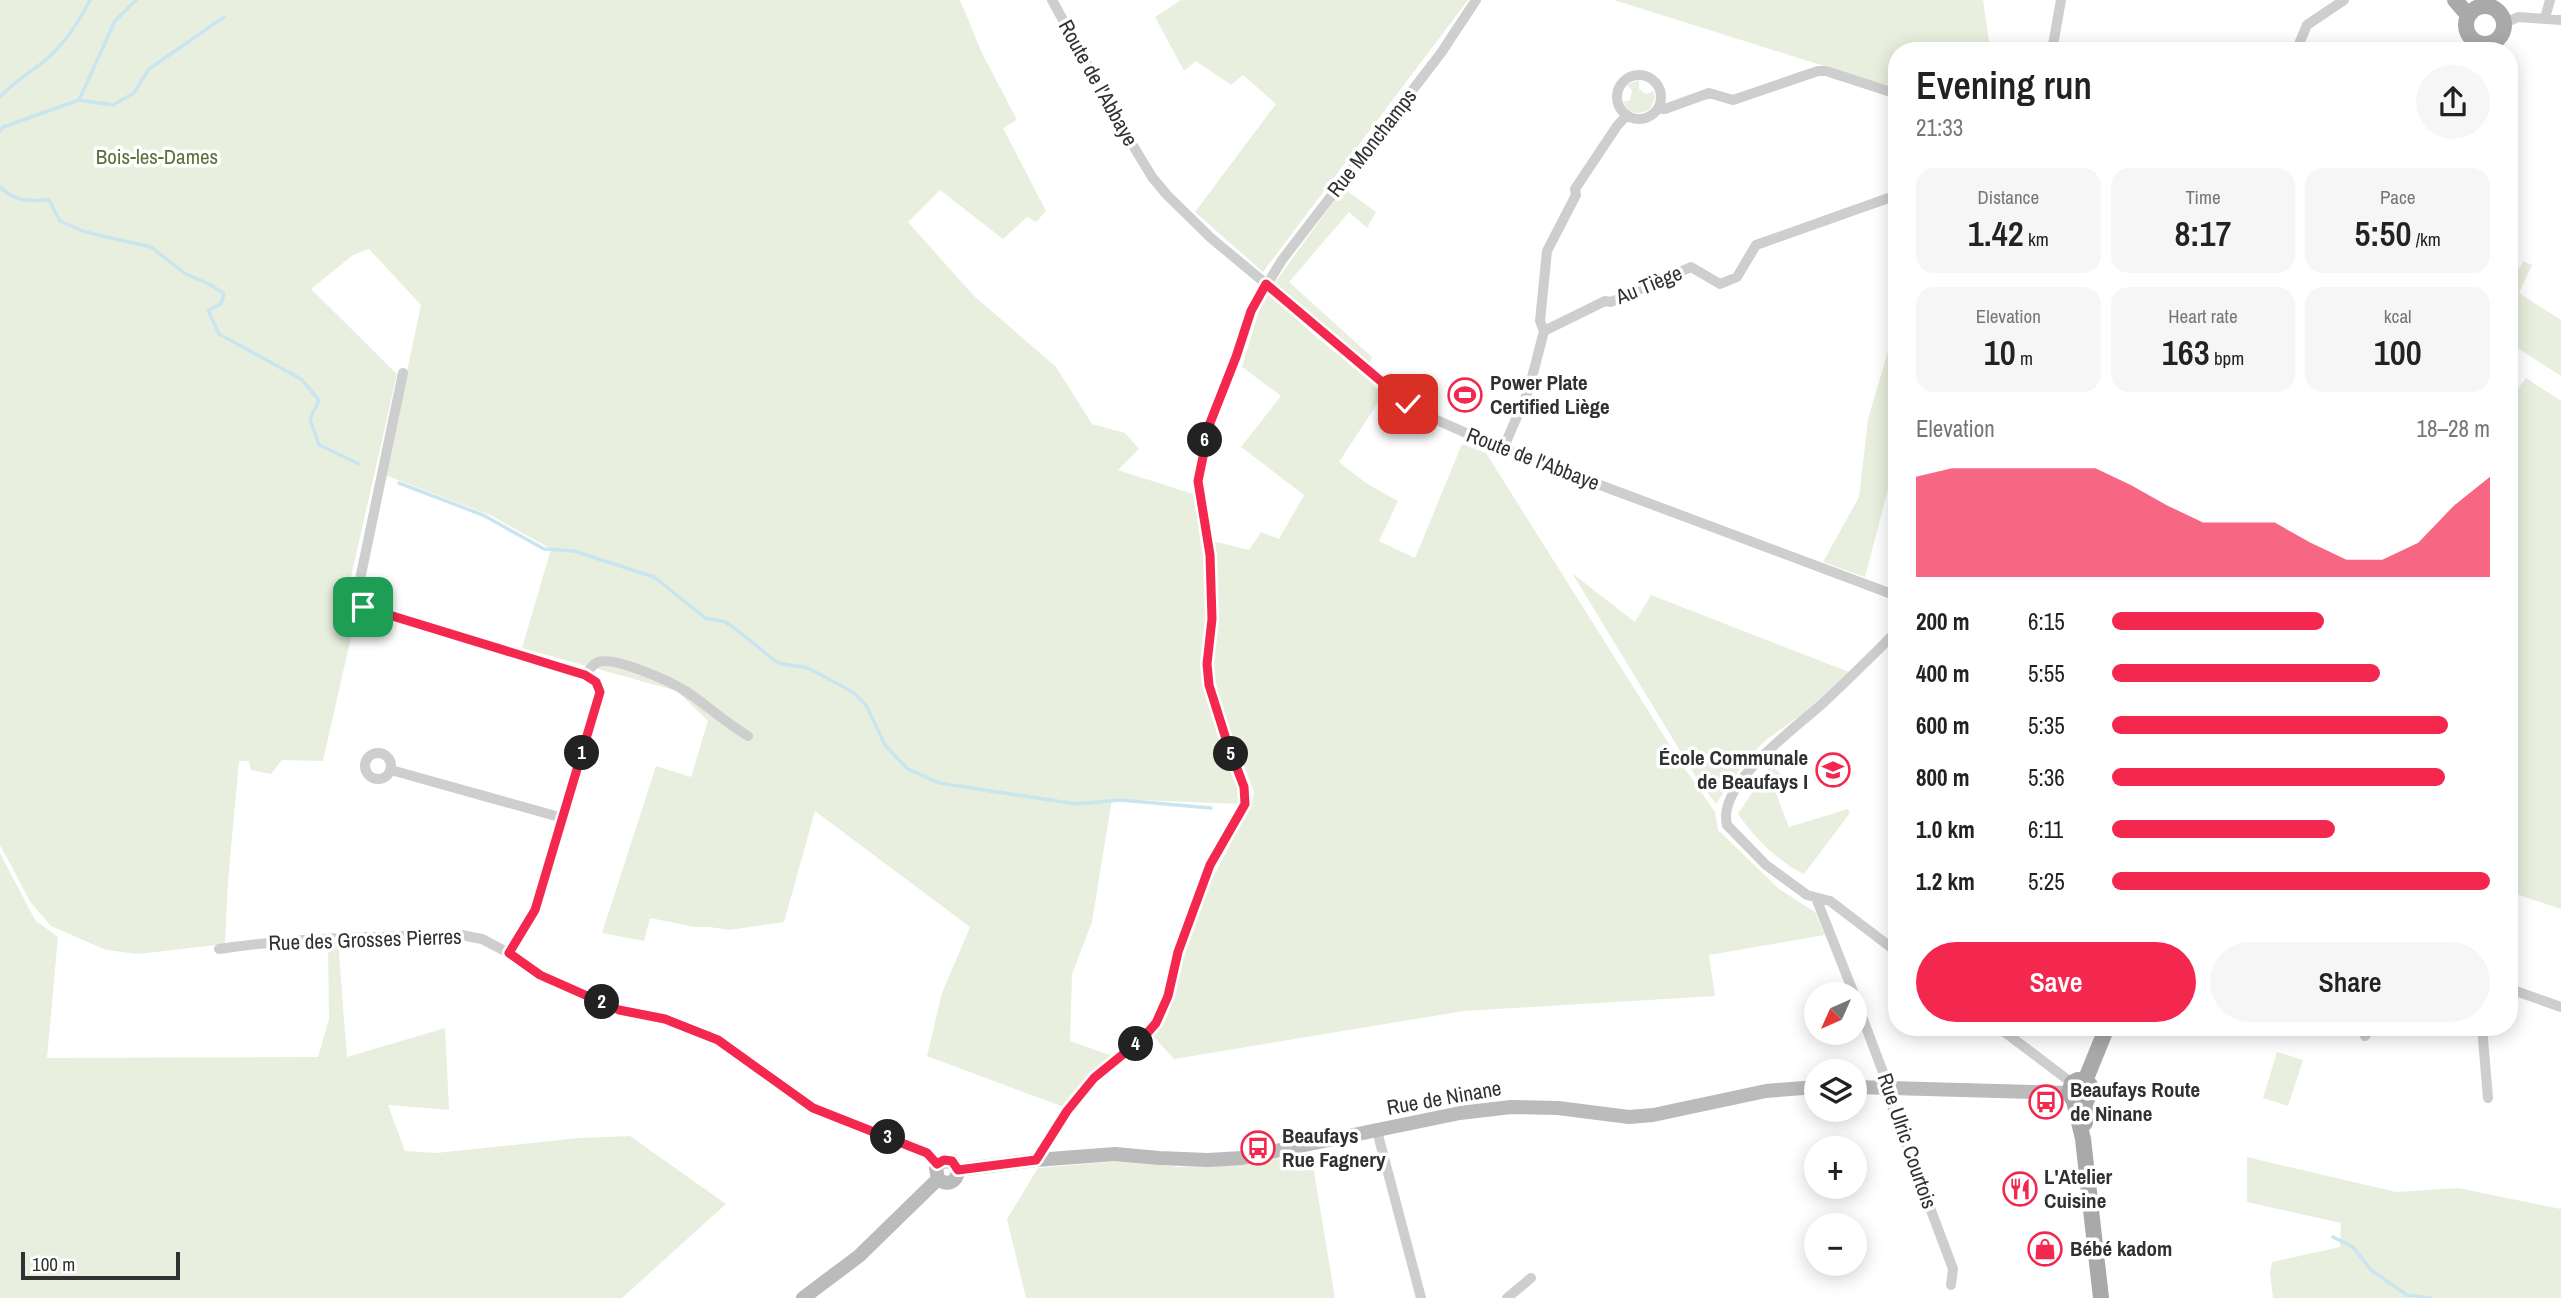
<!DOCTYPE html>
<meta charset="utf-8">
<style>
:root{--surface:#fff;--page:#f6f6f6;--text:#222;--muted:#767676;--accent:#f4274f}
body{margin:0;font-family:"Archivo Narrow",sans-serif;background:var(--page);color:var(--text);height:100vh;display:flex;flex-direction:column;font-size:26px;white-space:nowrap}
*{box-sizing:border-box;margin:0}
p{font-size:23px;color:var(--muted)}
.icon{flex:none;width:38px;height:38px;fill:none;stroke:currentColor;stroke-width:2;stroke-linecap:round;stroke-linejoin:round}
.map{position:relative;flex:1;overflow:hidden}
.drawer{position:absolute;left:1888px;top:42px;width:630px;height:994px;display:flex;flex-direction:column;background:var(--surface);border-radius:28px;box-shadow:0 4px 18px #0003}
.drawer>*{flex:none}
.needle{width:46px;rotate:225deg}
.controls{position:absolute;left:1804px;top:982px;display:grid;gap:14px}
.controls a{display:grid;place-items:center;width:63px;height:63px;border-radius:50%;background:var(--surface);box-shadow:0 4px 18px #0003;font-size:35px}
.scale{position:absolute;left:21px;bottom:18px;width:159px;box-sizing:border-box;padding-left:7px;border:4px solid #313131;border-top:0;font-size:19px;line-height:24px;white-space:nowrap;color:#313131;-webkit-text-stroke:5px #fff;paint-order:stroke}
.pin{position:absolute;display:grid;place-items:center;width:60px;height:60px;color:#fff;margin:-30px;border-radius:14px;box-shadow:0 4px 10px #0006}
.km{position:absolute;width:35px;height:35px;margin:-18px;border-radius:50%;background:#222;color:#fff;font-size:19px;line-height:35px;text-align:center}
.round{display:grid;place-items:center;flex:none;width:74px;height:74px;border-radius:37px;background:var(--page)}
.summary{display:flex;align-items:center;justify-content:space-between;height:119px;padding:0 28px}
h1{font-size:38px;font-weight:600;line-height:52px}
.metrics{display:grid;grid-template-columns:repeat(3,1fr);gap:10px;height:119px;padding:7px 28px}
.metrics div{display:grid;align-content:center;border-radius:18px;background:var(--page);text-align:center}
.metrics b{font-size:35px;font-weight:600}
.metrics small{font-size:19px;font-weight:400}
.metrics p{font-size:19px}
.chart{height:196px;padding:14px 28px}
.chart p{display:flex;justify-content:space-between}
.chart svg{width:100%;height:126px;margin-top:7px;fill:var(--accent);opacity:.7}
.primary-button{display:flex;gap:14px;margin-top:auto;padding:14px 28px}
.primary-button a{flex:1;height:80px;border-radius:42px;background:var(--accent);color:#fff;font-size:28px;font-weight:600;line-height:80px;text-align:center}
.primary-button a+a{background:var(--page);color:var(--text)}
ul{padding:0 28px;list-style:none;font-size:23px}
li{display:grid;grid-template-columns:112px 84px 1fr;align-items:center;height:52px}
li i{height:18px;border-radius:9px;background:var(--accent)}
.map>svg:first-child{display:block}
.green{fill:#e9efde}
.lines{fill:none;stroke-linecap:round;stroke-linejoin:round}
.stream{stroke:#c9e5f0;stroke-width:3.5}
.street{stroke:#cecece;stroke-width:10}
.secondary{stroke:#bbb;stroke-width:14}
.primary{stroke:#a9a9a9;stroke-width:16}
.route-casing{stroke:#fff;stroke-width:14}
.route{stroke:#f4274f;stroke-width:9}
.labels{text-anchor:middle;stroke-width:7;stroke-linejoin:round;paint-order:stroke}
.street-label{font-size:21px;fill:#313131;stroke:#fff}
.park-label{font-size:21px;fill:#5a713a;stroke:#fff}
.poi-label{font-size:21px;font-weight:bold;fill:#313131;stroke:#fff;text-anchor:start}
</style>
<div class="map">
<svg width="2561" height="1298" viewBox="0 0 2561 1298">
<rect width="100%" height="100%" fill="#fff"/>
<path class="green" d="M0,0H960L982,53L1017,120L1003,128L1046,211L1036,222L1027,217L1003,239L940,190L908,222L973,295L1056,367L1092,424L1125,433L1139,449L1118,470L1193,494L1203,550L1207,628L1203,672L1214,721L1241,788L1239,804L1112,799L1092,922L1072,974L1070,1041L1115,1057L1064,1107L927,1056L942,993L970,927L815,811L784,922L729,930L710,927H695L650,918L644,941L602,933L656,766L691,777L708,721L677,691L522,648L551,549L490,515L385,475L421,305L369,249L353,255L311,289L397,374L343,612L356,615L323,761L282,760L271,774L251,770L249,761H239L228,881L225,944L138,954L106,950L51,926L31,903L0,845Z
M1181,0H1468L1263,272L1195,212L1276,104L1243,75L1231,85L1196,61L1184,71L1155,17Z
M1614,0H1983L1990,48L1996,51H1897V89Z
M1639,80V89L1646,94L1654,91L1655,98L1650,109C1639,116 1628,114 1623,102L1630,100L1632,90L1627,85Z
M1343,188L1376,212L1367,228L1349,212L1289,282L1372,357L1368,366L1274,284Z
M2523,261L2532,265L2519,293L2561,320V376L2510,343V265L2520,268Z
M1265,291L1313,334L1371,382L1383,395L1339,462L1366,483L1398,501L1379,541L1415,558L1462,444L1486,453L1683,766L1715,812L1718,830L1779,889L1815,912L1825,935L1709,955L1715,996L1464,1011L1174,1059L1153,1036L1166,1020L1183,959L1210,883L1252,803L1254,792L1211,679L1213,541L1249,550L1261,532L1279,539L1304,495L1241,447L1281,396L1242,367Z
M1897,321V455L1865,577L1823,562L1859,497L1868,419Z
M2526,378L2561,401V909L2510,892V386L2517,390Z
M1572,573L1635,622L1651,595L1849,672L1804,713L1767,739L1746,760L1716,804L1696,777Z
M1772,766L1784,777L1787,788L1775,791L1789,827L1848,809L1850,813L1804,874C1776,860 1755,838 1738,814L1765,773Z
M0,853L35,920L58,937L47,1058L318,1057L329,1019L328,944L338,941L347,1057L445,1028L449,1110L388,1105L405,1151L436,1153L579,1138L630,1136L726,1204L622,1298H0Z
M2277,1052L2303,1060L2288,1106L2263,1098Z
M1311,1153L1335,1298H1026L1007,1219L1038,1168L1121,1161L1179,1167L1238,1164Z
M2247,1157L2396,1192L2458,1188L2561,1209V1298H2273L2270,1273L2272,1262L2340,1247L2341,1223L2247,1202Z"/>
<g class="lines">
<path class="stream" d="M0,97C11,85 21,78 34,69C59,52 77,26 90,0
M79,100L113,105L134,93L149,69L224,17
M0,131L3,127L79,100L115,21L136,0
M0,187C15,202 29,201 49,200L60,221L85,232L151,247L184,273L211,285L224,294L221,304L208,310L219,334L301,379L319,400L310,419L319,445L359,464
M399,483L483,515L544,549L574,551L654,577L705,618L725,622L733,627L778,663L808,668L853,692L866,705L885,745L898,759L908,769L939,783L1076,804L1120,800L1211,808
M2333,1237L2353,1247L2371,1270L2407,1295L2430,1298"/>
<path class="street" d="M1052,0L1123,129L1152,177L1167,195L1211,238L1421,413L1493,445L1897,596
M2545,18L2550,0
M2505,23L2518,17L2561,20
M2054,51L2053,45L2061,0
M2296,51L2307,25L2344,0
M1617 97a22 22 0 1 1 44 0a22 22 0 1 1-44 0Z
M1658,108L1665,109L1709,93L1733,100L1818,71H1826L1897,94
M1544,331L1540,321L1547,251L1576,195L1575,189L1617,126L1627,115
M403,373L357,594L363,607L588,676L596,682L600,692L535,910L509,953
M1503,449L1529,389L1544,331L1605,301L1611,302L1691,267L1720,284L1737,277L1756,245L1897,195
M1897,631C1873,655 1849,679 1823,703C1797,727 1716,784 1727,825L1766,865L1807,895L1830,901L1897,952
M585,675C588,672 592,665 596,663C611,654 672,682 687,692C708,706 726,723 748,736
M365 766a13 13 0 1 1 26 0a13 13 0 1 1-26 0Z
M391,770L563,818
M1816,898L1854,994
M2510,914L2513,906
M219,949C299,937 380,937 461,935L482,939L509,953L540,974L619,1010L665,1019L718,1040L803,1103L927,1153L937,1164
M2510,989L2561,1007
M1855,998L1889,1088L1890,1101L1953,1269L1951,1285
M1998,1027L2072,1083
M2482,1027L2488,1098
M2365,1036L2371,1027
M1377,1131L1421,1298
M1036,1160L1067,1111L1094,1078L1143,1038L1156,1023L1168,996L1178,952L1210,865L1245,804L1244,787L1226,739L1209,685L1207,664L1212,619L1209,539L1198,481L1210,423L1236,357L1251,311L1282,260L1441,53L1476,0
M1507,1298L1531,1278"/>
<path class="secondary" d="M1855,1087L2069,1093
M958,1170L1036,1160L1115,1154L1159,1158L1208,1160L1242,1158L1460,1113L1511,1107L1558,1108L1629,1117L1653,1115L1766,1091L1816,1087
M938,1179L936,1168L940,1162L952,1161L958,1170
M938,1179C947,1186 957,1183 958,1170
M803,1298L859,1256L938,1179"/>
<path class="primary" d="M2455,0L2468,15
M2466 25a19 19 0 1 1 38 0a19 19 0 1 1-38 0Z
M2085,1081L2078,1080L2072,1083L2069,1093L2074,1101L2083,1139L2101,1298
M2085,1081L2107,1027
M2085,1123L2086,1101L2092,1091L2090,1085L2085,1081"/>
</g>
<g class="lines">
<defs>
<path id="route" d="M363,607L585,675L596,682L600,692L535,910L509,953L540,975L619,1010L665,1019L718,1040L813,1108L927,1153L937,1164L944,1160L952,1161L958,1170L1036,1160L1067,1111L1094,1078L1143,1038L1156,1023L1168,996L1178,952L1210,865L1245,804L1244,787L1226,739L1209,685L1207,664L1212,619L1210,555L1198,481L1210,423L1236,357L1251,311L1266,284L1408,404"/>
</defs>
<use href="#route" class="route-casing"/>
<use href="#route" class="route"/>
</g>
<defs>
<symbol id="stadium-ring" viewBox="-11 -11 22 22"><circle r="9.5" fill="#fff" stroke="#f4274f" stroke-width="1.5"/><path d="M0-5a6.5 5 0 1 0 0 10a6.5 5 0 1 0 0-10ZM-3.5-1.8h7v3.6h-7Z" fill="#f4274f"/></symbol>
<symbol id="school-ring" viewBox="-11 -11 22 22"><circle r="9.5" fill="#fff" stroke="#f4274f" stroke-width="1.5"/><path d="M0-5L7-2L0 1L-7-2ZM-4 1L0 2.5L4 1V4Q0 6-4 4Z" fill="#f4274f"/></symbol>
<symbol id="bus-ring" viewBox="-11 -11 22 22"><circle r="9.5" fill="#fff" stroke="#f4274f" stroke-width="1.5"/><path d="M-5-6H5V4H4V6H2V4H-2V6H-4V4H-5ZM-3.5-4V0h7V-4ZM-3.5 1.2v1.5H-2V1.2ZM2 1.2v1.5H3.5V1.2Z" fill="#f4274f"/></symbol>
<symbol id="restaurant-ring" viewBox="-11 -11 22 22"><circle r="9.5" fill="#fff" stroke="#f4274f" stroke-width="1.5"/><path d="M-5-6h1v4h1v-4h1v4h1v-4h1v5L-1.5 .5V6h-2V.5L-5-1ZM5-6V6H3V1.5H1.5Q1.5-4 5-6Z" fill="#f4274f"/></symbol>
<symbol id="shop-ring" viewBox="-11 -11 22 22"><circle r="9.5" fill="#fff" stroke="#f4274f" stroke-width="1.5"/><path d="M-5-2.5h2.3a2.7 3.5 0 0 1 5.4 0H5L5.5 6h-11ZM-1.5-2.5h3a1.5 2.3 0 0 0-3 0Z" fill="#f4274f"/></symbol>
</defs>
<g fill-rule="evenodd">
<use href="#stadium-ring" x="1446" y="376" width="38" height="38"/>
<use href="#school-ring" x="1814" y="751" width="38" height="38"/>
<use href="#bus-ring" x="2027" y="1083" width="38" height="38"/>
<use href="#bus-ring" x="1239" y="1129" width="38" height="38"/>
<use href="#restaurant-ring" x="2001" y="1170" width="38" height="38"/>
<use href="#shop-ring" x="2026" y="1230" width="38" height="38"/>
</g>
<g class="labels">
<g class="street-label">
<text transform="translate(1098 83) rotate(61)" y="7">Route de l'Abbaye</text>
<text transform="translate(1372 143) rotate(-52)" y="7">Rue Monchamps</text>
<text transform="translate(1649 285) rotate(-22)" y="7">Au Tiège</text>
<text transform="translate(1533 459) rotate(21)" y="7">Route de l'Abbaye</text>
<text transform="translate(365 940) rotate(-2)" y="7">Rue des Grosses Pierres</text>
<text transform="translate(1444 1098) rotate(-10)" y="7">Rue de Ninane</text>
<text transform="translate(1907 1141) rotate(71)" y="7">Rue Ulric Courtois</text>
</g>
<g class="park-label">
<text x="157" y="164">Bois-les-Dames</text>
</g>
<g class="poi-label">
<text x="1490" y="390">Power Plate<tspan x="1490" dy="24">Certified Liège</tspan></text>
<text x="1808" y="765" text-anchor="end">École Communale<tspan x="1808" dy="24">de Beaufays I</tspan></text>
<text x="2070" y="1097">Beaufays Route<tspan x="2070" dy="24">de Ninane</tspan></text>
<text x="1282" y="1143">Beaufays<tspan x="1282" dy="24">Rue Fagnery</tspan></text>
<text x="2044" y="1184">L'Atelier<tspan x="2044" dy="24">Cuisine</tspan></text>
<text x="2070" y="1256">Bébé kadom</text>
</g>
</g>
</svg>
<div class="controls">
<a><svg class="needle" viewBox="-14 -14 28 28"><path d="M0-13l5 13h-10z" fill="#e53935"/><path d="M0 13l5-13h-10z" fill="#767676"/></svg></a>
<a><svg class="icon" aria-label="layers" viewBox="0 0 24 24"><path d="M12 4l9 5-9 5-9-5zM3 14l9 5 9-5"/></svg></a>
<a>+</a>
<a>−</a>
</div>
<div class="scale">100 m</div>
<div class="pin" style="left:363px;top:607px;background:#1e9e55"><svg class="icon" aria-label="arrive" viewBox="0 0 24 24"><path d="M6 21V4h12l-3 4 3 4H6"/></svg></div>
<div class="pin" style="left:1408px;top:404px;background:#d93025"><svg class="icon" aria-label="check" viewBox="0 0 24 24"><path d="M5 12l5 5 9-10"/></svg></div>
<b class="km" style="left:582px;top:753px">1</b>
<b class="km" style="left:602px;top:1002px">2</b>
<b class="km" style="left:888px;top:1137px">3</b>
<b class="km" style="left:1136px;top:1044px">4</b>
<b class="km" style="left:1231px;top:754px">5</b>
<b class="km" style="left:1205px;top:440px">6</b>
<section class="drawer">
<div class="summary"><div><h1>Evening run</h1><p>21:33</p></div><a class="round"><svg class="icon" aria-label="share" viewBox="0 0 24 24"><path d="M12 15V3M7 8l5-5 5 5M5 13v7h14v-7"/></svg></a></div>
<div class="metrics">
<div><p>Distance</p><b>1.42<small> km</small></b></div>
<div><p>Time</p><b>8:17</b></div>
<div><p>Pace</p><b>5:50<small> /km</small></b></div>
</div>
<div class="metrics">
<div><p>Elevation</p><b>10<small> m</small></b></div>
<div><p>Heart rate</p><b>163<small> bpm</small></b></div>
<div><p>kcal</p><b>100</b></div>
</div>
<div class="chart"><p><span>Elevation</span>18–28 m</p>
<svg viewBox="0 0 160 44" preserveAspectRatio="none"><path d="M0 44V9L10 6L20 6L30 6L40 6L50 6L60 12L70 19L80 25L90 25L100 25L110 32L120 38L130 38L140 32L150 19L160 9V44z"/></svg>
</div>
<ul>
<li><b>200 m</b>6:15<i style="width:56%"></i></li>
<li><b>400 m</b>5:55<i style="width:71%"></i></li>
<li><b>600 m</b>5:35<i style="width:89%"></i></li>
<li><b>800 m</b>5:36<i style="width:88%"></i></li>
<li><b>1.0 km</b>6:11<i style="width:59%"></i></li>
<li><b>1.2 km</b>5:25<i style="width:100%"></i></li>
</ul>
<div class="primary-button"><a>Save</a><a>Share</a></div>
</section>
</div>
